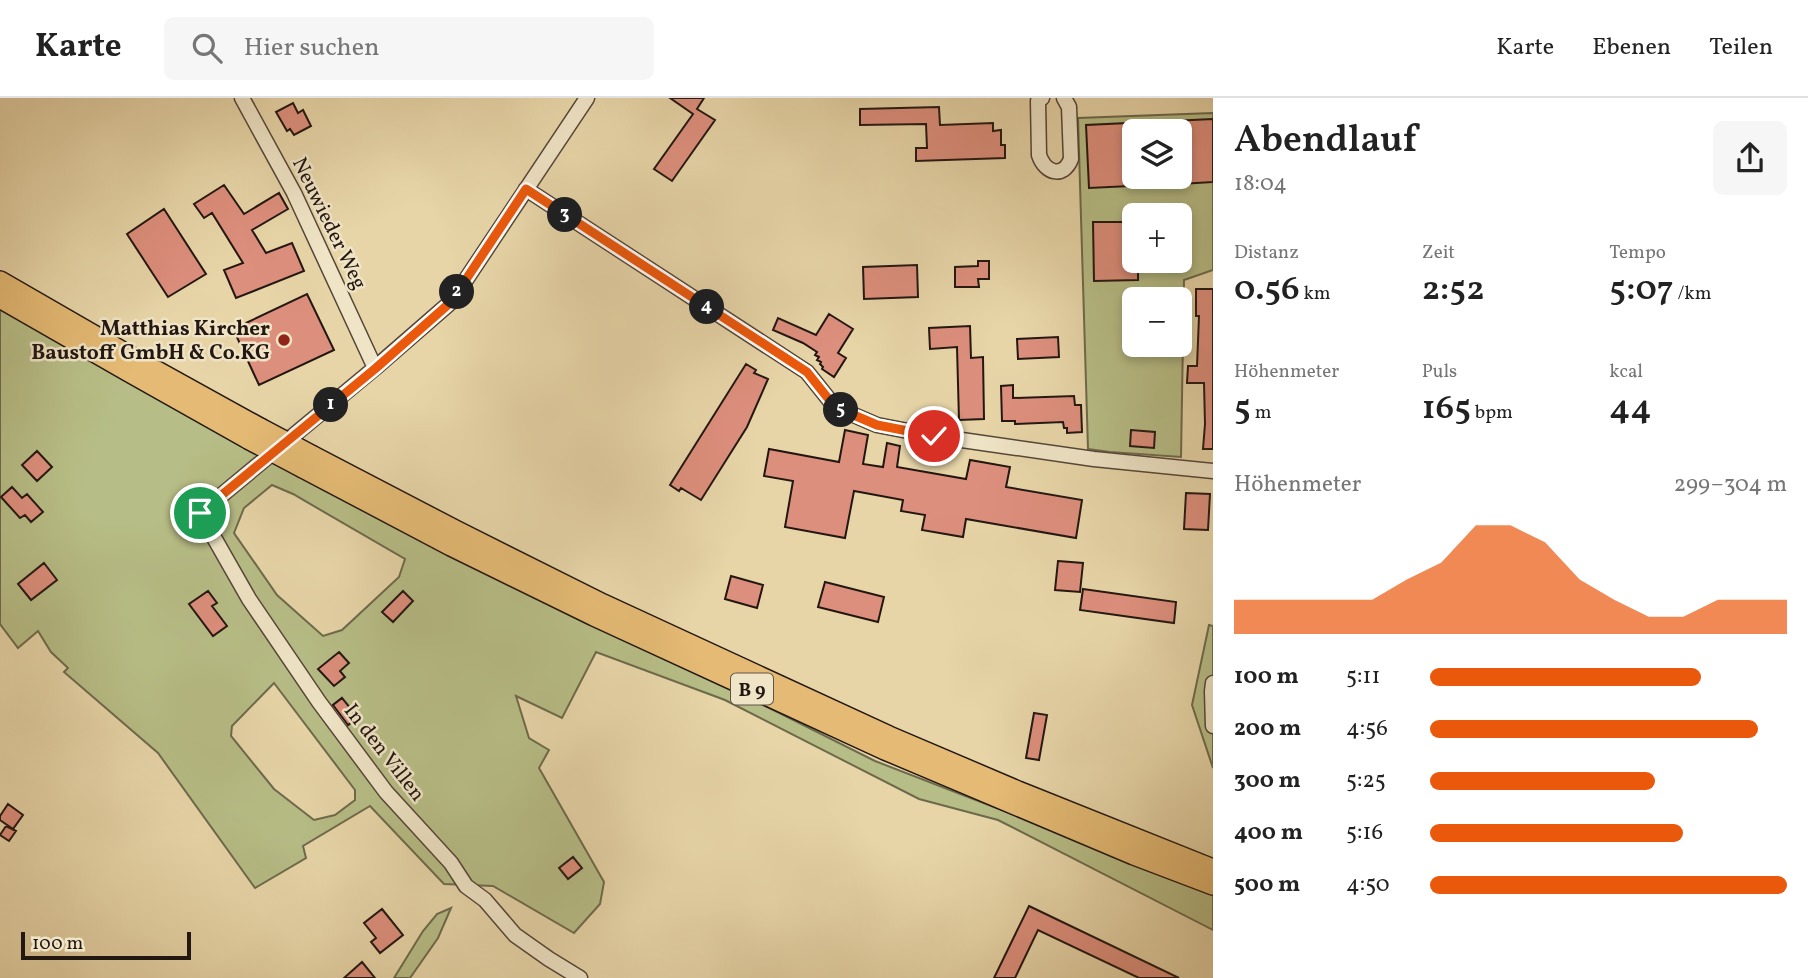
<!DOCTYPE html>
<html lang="de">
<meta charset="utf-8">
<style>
:root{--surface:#fff;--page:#f6f6f6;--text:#222;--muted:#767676;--line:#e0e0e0;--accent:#ea580c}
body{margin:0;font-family:Vollkorn,serif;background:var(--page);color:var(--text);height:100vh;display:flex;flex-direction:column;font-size:26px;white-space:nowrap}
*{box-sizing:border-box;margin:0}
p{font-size:23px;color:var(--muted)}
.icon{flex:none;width:38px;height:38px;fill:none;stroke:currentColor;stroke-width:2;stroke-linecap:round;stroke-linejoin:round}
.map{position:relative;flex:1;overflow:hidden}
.sheet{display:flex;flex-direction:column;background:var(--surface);width:595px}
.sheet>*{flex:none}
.fabs{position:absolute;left:1122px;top:21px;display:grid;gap:14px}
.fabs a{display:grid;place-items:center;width:70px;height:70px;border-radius:10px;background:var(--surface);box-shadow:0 4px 10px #0003;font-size:35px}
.scale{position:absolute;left:21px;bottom:18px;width:170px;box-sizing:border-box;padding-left:7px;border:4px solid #231712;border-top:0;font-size:19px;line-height:24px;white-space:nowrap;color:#231712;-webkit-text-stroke:5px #efe4c6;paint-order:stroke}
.pin{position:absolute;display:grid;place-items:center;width:60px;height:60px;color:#fff;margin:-30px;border:4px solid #fff;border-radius:50%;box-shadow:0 2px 7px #0007}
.km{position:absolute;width:35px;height:35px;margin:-18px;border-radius:50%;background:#222;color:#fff;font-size:19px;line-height:35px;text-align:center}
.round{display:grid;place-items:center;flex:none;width:74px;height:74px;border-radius:10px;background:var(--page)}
.headline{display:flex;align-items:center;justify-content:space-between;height:119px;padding:0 21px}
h1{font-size:38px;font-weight:600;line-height:52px}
.figures{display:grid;grid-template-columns:repeat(3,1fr);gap:10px;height:119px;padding:7px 21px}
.figures div{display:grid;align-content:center}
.figures b{font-size:35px;font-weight:600}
.figures small{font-size:19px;font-weight:400}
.figures p{font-size:19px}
.chart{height:196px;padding:14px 21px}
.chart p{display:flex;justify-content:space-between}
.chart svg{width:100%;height:126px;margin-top:7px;fill:var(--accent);opacity:.7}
ul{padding:0 21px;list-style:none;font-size:23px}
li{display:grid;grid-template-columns:112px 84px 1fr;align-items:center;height:52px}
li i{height:18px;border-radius:9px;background:var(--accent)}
header{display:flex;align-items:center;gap:42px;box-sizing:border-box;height:98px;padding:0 35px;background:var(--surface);border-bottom:2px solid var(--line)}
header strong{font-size:33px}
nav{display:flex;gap:38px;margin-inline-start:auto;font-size:24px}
.search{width:490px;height:63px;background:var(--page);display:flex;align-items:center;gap:18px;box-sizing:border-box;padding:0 24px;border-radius:10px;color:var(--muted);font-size:26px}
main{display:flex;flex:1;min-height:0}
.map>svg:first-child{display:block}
.green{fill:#b7bd86;stroke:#6d6a4c;stroke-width:2;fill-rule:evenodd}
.building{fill:#dd8f7d;stroke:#231712;stroke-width:2}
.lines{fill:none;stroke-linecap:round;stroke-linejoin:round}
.minor-casing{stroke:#544638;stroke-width:17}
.highway-casing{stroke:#231712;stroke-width:22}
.minor{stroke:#efe4c6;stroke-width:14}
.highway{stroke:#e4ba74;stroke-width:19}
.highway-bridge-casing{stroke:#231712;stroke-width:22;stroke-linecap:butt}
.highway-bridge{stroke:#e4ba74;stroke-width:19}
.route-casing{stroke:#fff;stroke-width:14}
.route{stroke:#ea580c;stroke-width:9}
.poi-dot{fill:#8f2418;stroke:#efe4c6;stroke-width:2.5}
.labels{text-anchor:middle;stroke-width:5;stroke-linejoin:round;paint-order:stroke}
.shield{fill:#efe4c6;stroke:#605448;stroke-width:2}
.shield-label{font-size:19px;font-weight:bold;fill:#231712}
.street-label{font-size:21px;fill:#231712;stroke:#efe4c6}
.poi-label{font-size:21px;font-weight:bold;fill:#231712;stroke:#efe4c6;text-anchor:end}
</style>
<header>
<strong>Karte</strong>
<div class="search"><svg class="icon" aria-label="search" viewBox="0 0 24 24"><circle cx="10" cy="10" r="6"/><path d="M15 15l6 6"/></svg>Hier suchen</div>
<nav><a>Karte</a><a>Ebenen</a><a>Teilen</a></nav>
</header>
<main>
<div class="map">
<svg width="1213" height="880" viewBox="0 0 1213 880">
<rect width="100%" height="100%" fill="#e7d5a8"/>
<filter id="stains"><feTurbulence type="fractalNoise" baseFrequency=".00286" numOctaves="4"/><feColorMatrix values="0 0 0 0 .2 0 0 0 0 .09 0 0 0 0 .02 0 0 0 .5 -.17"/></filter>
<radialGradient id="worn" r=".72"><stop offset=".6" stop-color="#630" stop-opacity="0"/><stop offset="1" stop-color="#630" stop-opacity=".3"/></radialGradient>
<path class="green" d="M1213,15V172L1184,182L1181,359L1110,354L1088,351L1078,20ZM1134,33H1180V79H1134ZM1134,117H1180V163H1134ZM1134,201H1180V247H1134Z
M0,211L280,365L875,663L1213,794V832L998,722L919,701L725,602L596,554L562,620L516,598L529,640L549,652L539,670L604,784L600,806L574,835L493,788L444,786L370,708L303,748L306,760L255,790L158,655L64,574L68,570L51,554L38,533L18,550L0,526ZM272,387L293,396L405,461L399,479L342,532L323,538L277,497L234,435L244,410ZM208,493L216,505L199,518L190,506ZM274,585L355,692V702L335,717L314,722L274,691L231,638L232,628ZM342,600L358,619L345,630L329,610Z
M1209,527L1213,528V670L1192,607Z
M451,810L438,840L410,880H394L423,833L437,816Z"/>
<path class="building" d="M670,0H704L697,11L715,22L672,83L654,71L693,16Z
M293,5L298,15L303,12L311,28L294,37L290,31L287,33L276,14Z
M939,9L940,27L993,25V33L1001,32V47H1005V60L916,63V50H927L926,26L860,27V11Z
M1213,21V84L1180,86V33H1134V79H1172V86L1089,90L1086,27Z
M224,87L244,116L279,95L288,111L252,132L266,155L292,145L304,173L236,200L224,172L243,165L212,115L204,120L194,106Z
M164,111L206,176L168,199L127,136Z
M1093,124H1134V163H1138V182L1094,183Z
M978,163H989V181H978L979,189H955V169L978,168Z
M917,167L918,199L864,201L863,169Z
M1196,191H1213V351H1203L1205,326L1204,285H1187L1188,268H1197L1199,218H1196Z
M307,196L334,252L259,287L235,235L248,228L246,225Z
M829,216L853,231L838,255L846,260L834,279L822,271L823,269L820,266L821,264L817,262L819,259L815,257L817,254L803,245L773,232L778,220L816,237Z
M970,228L971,260L983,259L984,321L959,322L957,249L930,251L929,230Z
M1058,239L1059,259L1018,261L1017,241Z
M746,266L756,272L754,275L768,281L747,329L701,402L681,390L679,393L670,387Z
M1013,287V300L1074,298L1075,307H1081L1082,334L1067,335V330H1064L1063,324L1015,326V323H1002L1001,288Z
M845,332L868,337L863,366L883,369L887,345L900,348L897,369L966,381L970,362L1010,369L1006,389L1082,402L1076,440L966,421L963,439L922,432L925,417L901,413L903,402L854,393L845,440L785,429L793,383L764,378L769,351L839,364Z
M1131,332L1155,334L1154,350L1130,348Z
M37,353L52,369L37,383L22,367Z
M12,389L22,400L27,396L43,414L31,424L25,417L20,420L1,399Z
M1186,395L1210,396L1208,432L1184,431Z
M1058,463L1083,465L1080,494L1055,492Z
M44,465L57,482L31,502L18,486Z
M731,478L763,487L757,510L725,501Z
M825,484L884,499L878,524L818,509Z
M1083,491L1176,504L1174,525L1080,512Z
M208,493L217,505L212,508L227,528L213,538L189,506Z
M403,493L413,503L393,524L382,514Z
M339,554L349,565L340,573L345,579L334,588L318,571Z
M342,600L358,620L348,627L333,607Z
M1034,615L1047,617L1039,662L1026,660Z
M8,706L23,717L13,731L0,722V718Z
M6,728L16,733L9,743L0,737Z
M573,759L582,770L568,781L559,770Z
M1029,808L1179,880H1139L1038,832L1015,880H994Z
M382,811L403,837L380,855L371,844L376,840L364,825Z
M362,864L375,880H344Z"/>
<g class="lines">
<defs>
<path id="minor" d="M242,0L294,95L375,270
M1042,0L1038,3L1039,57C1045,75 1063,81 1071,61L1069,9L1064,0
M526,91L807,274L835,309L877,327L934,338L1094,361L1213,373
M1213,585L1212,593L1213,628
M580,880L549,861L515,837L485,802L466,788L451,765L386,694L319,604L249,501L200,415L375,270L451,204L587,0"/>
<path id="highway" d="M0,183L137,262L260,330
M0,200L129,274L248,341
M313,358L457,433L603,506L889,638L1018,693L1213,771
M303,370L451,448L594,518L885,652L1134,757L1213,787"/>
</defs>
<use href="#minor" class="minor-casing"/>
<use href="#highway" class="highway-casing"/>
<use href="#minor" class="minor"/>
<use href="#highway" class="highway"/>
<defs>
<path id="highway-bridge" d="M260,330L313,358
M248,341L303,370"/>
</defs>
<use href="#highway-bridge" class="highway-bridge-casing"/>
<use href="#highway-bridge" class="highway-bridge"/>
</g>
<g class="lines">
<defs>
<path id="route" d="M200,415L376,270L451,204L526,91L807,274L835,309L877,327L934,338"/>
</defs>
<use href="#route" class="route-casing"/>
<use href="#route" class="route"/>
</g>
<circle class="poi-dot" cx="284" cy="242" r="7"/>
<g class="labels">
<rect class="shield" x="731" y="575.5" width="42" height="31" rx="5"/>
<g class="shield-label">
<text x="752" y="598">B 9</text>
</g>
<g class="street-label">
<text transform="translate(330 125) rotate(64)" y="7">Neuwieder Weg</text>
<text transform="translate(385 654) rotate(52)" y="7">In den Villen</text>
</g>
<g class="poi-label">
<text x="270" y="237">Matthias Kircher<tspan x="270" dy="24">Baustoff GmbH &amp; Co.KG</tspan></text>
</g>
</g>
<rect width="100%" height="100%" filter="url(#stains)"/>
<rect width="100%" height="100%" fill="url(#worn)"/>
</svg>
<div class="fabs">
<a><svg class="icon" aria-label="layers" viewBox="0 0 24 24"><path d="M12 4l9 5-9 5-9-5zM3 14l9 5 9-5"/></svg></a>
<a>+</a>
<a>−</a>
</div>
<div class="scale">100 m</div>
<div class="pin" style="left:200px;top:415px;background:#1e9e55"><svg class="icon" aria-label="arrive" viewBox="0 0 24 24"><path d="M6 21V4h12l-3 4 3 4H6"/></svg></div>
<div class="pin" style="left:934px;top:338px;background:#d93025"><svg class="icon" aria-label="check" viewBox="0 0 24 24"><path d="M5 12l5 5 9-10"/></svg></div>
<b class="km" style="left:331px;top:307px">1</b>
<b class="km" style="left:457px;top:194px">2</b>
<b class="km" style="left:565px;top:117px">3</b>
<b class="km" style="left:707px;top:209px">4</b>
<b class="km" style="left:841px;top:312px">5</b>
</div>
<section class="sheet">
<div class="headline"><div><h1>Abendlauf</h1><p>18:04</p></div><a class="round"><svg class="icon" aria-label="share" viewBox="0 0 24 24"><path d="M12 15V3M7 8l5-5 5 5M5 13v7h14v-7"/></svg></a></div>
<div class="figures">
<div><p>Distanz</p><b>0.56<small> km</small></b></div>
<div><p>Zeit</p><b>2:52</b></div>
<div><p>Tempo</p><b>5:07<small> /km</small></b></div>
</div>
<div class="figures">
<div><p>Höhenmeter</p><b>5<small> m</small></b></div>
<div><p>Puls</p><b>165<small> bpm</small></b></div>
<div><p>kcal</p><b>44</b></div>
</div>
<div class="chart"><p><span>Höhenmeter</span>299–304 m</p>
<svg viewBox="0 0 160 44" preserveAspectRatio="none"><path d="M0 44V32L10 32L20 32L30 32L40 32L50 25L60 19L70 6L80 6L90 12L100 25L110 32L120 38L130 38L140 32L150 32L160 32V44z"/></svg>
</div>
<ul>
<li><b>100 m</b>5:11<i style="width:76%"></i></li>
<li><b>200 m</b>4:56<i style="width:92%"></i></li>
<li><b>300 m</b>5:25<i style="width:63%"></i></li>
<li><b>400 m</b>5:16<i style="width:71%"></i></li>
<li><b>500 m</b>4:50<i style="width:100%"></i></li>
</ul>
</section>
</main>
